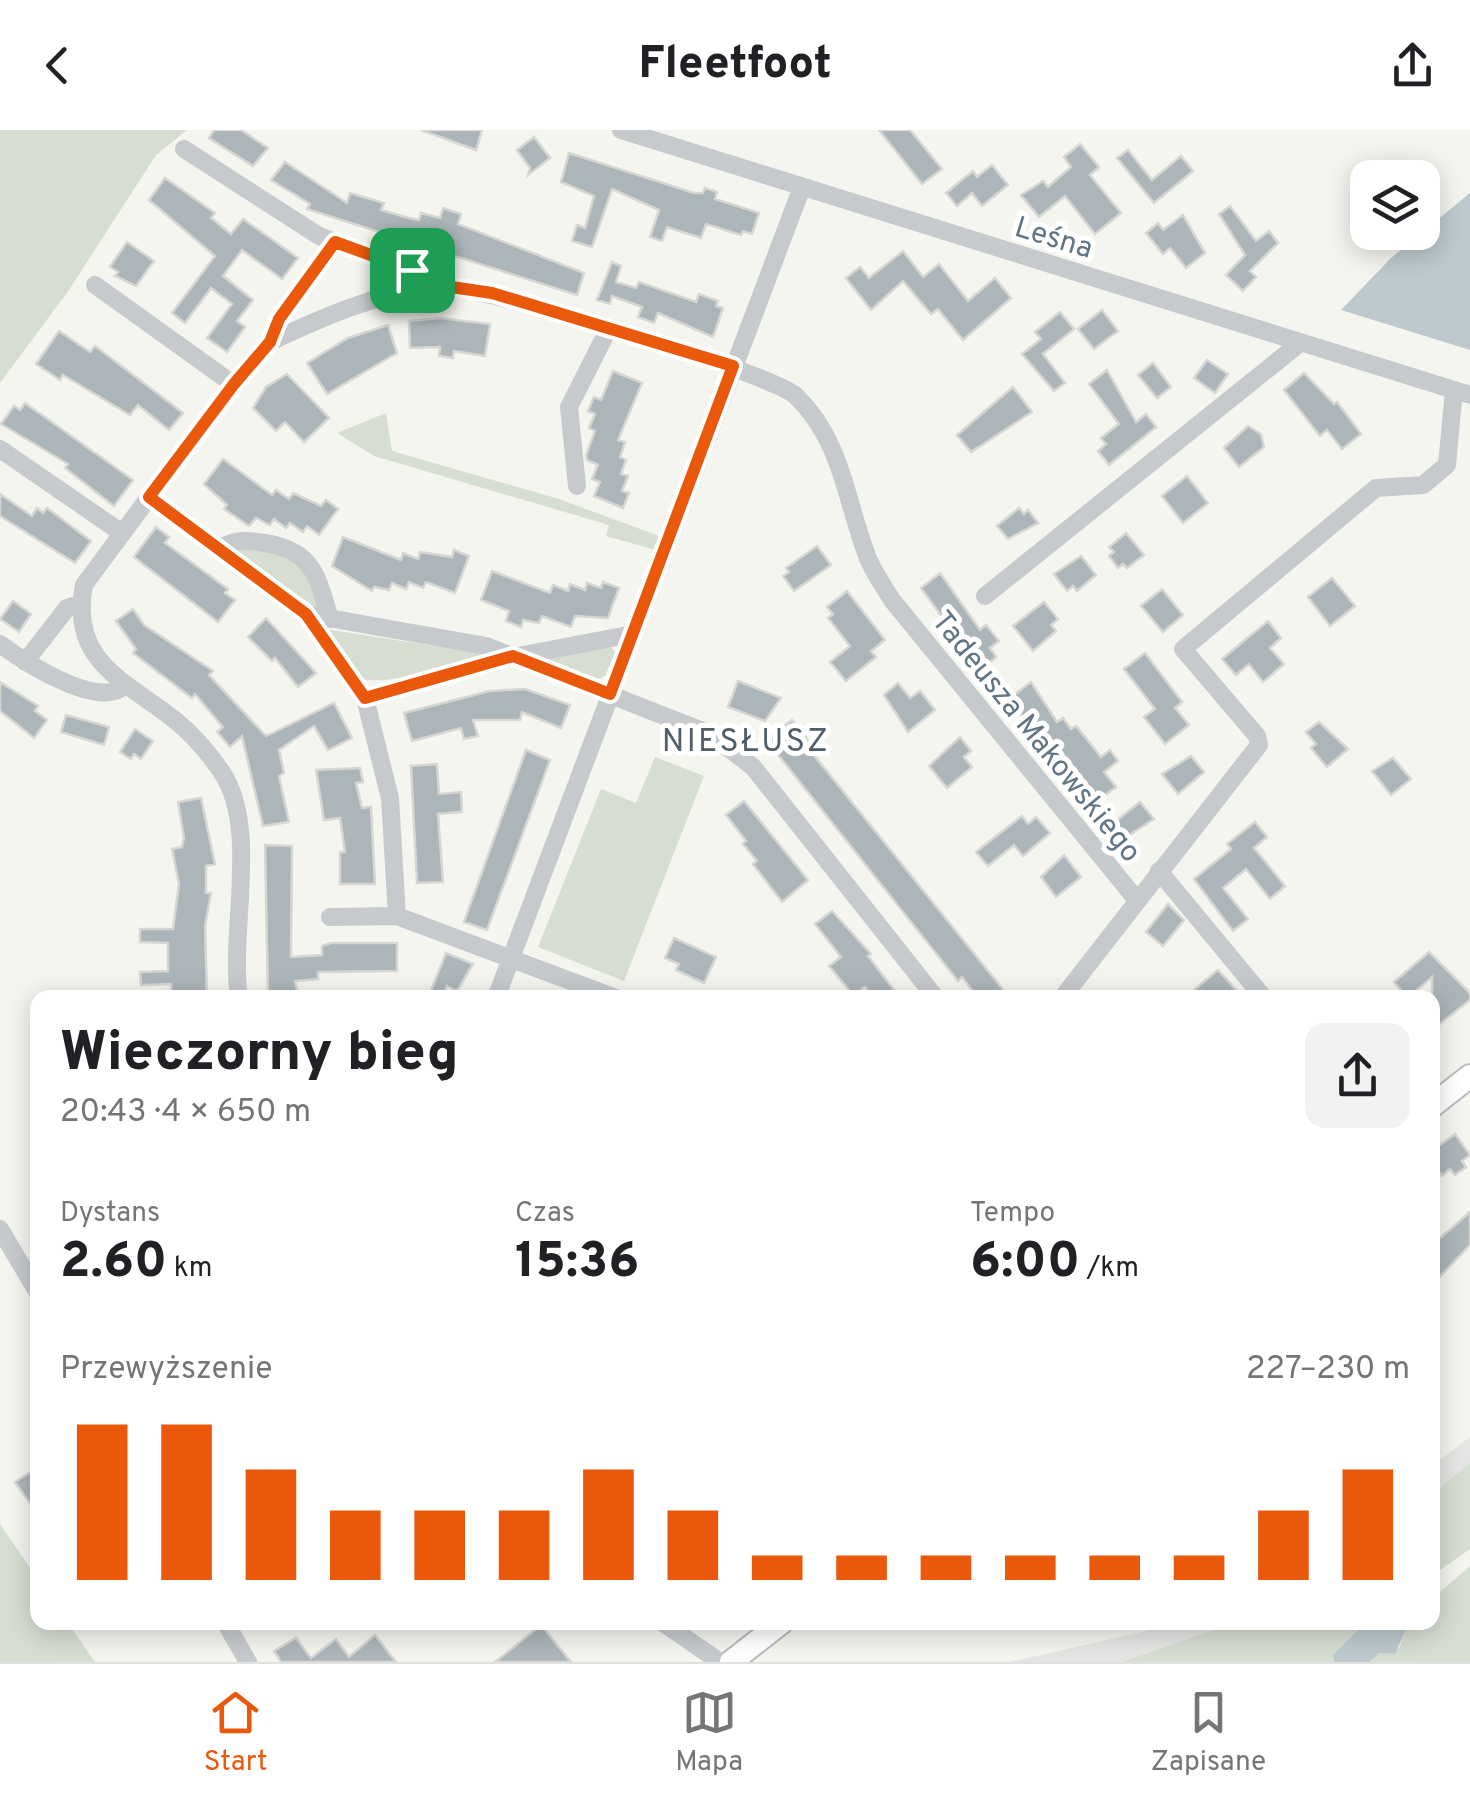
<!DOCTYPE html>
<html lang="pl">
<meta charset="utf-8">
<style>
:root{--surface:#fff;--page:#f2f2f2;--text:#202124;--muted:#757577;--line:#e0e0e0;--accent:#ea580c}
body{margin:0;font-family:Overpass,sans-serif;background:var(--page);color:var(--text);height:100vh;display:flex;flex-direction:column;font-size:38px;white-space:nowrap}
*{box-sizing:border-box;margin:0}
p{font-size:32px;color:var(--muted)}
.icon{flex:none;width:55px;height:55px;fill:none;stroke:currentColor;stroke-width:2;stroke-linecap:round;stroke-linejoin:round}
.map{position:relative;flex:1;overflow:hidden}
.sheet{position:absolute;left:30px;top:860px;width:1410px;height:640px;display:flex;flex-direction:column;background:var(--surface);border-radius:20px;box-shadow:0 5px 25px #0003}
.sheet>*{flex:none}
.controls{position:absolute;left:1350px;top:30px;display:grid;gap:20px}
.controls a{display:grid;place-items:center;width:90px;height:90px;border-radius:20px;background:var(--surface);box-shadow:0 5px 25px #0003;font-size:50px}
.pin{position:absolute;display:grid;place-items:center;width:85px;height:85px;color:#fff;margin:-42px;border-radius:20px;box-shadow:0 5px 15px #0006}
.round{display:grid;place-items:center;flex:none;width:105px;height:105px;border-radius:20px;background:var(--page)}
.head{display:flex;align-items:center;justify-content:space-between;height:170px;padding:0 30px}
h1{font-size:55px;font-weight:800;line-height:75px}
.stats{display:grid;grid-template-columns:repeat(3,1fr);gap:15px;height:170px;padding:10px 30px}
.stats div{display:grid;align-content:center}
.stats b{font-size:50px;font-weight:800}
.stats small{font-size:28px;font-weight:400}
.stats p{font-size:28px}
.chart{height:280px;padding:20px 30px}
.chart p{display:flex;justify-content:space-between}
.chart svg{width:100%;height:180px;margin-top:10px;stroke:var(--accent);stroke-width:6}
header{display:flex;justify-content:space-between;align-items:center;height:130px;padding:0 30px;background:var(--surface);font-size:45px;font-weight:800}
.menu{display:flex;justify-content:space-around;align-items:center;height:140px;border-top:2px solid var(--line);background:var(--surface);font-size:28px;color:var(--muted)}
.menu a{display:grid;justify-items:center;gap:5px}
.menu .on{color:var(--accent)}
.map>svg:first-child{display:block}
.built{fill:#e5e6e4}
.green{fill:#d6ddd1}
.water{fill:#bdc9ce}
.building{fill:#acb5b9;stroke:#d6d6d3;stroke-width:2.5}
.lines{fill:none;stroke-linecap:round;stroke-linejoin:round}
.major-casing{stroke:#b7bbbe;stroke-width:26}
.minor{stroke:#c7cacd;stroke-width:18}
.major{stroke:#fff;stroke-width:22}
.route-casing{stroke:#fff;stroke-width:20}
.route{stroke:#ea580c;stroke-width:12}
.labels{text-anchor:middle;stroke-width:10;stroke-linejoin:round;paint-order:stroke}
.street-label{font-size:30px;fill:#617584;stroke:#fff}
.neighbourhood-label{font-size:32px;letter-spacing:2.5px;fill:#505e69;stroke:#fff}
</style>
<header><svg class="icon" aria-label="back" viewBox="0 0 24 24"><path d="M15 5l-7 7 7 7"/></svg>Fleetfoot<svg class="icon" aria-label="share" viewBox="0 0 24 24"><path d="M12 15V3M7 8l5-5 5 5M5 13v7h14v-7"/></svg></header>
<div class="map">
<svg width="1470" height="1532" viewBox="0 0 1470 1532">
<rect width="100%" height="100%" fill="#f5f5f0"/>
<path class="built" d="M1470,1307V1333L1433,1365V1335Z
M1182,1493H1233L1122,1532H1009Z"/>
<path class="green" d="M0,0H187L156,25L69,160L0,253Z
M386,283L392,321L559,369L662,407L656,420L606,406L609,395L374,326L337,303Z
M240,417L295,427L314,458L319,480L234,420Z
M325,499L485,524L488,527C462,533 376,561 355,546C343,536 333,512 325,499Z
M608,515L616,522L605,546L595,550L540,528Z
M655,627L704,646L624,851L538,817L601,659L636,673Z
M1470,1333V1419L1433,1445L1432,1365Z
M0,1394L37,1448L38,1492L68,1493L95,1532H0Z
M1470,1436V1532H1369L1380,1523L1399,1518L1409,1493L1432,1492L1433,1468Z
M1233,1493H1365L1333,1525L1334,1532H1122Z"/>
<path class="water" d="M1470,63V220L1341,180L1391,128Z
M1365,1493H1409L1395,1524L1380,1523L1369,1532H1334L1333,1525Z"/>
<path class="building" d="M214,0H241L268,18L253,36L209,8Z
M421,0H482L476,20Z
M879,0H910L942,39L922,54Z
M534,7L550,28L528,45L530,38L517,20Z
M1080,14L1099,37L1090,45L1121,83L1095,104L1065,66L1039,87L1021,65L1043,51L1048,57L1071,37L1064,27Z
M1128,20L1152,50L1181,26L1193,41L1154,73L1117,28Z
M569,23L694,63H703L705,58L717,62L715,69L759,83L752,104L743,101L741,105L706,94L701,108L667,97L662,111L650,107L659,80L612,59L592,117L572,111L577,95L585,98L594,66L561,52Z
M285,32L347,73L350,63L384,73L381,80L409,88L419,90L421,83L440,88L443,78L461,84L458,94L584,143L577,165L307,79L310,74L271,50Z
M992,35L1008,55L982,76L972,63L957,76L946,63L973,41L977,47Z
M165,48L215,83L211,88L231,104L243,89L298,128L282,149L242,120L223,146L253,170L237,191L245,197L227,222L207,208L232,174L211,158L185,193L172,183L215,126L149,70Z
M1230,76L1256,111L1269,101L1278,113L1250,141L1256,147L1243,161L1226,145L1245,125L1219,84Z
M1183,85L1205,123L1186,138L1170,118L1163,124L1146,103L1158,93L1163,100Z
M127,112L154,131L136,156L115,146L118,142L110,137Z
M903,121L923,147L939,134L968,171L995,148L1011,168L963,210L938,179L931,184L903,151L871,180L846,148L860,137L869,148Z
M612,132L621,136L616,152L636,158L639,152L696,172L699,164L718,171L716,176L723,178L713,207L658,183L654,193L638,187L642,177L612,166L610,174L597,170Z
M1102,180L1118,201L1094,219L1078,199Z
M1060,182L1074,199L1043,224L1065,253L1054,261L1022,224L1041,209L1035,202Z
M440,188L490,194L485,226L454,221L453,228L439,226L440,217L410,218L409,191Z
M388,195L397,223L327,264L307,233L348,208Z
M59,201L90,222L95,216L183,283L169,300L138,275L130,285L63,245L60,250L36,234Z
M1207,230L1228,244L1215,263L1194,248Z
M1153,233L1171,257L1157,268L1138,245Z
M1107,240L1136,292L1146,284L1156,297L1109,335L1098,321L1106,314L1101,308L1119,294L1089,254Z
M613,241L642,253L618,310L625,312L620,327L626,330L621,344L628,346L622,361L629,363L623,378L594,366L600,352L592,349L598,335L587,330L586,325L595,301L589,298L595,284L588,281L594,267L601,270Z
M1304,243L1334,274L1337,272L1361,304L1342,319L1327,300L1320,306L1284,260Z
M287,244L329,288L304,312L285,292L276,301L253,278L266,257Z
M1013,257L1032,282L971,322L957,305Z
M25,273L133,350L114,376L65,338L68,334L1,294L14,276L20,280Z
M1248,296L1261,304L1264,317L1239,337L1224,318Z
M223,329L272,365L276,360L289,369L293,363L321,376L326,370L338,379L319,405L307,396L303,402L290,393L286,398L274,389L270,395L256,388L249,396L224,379L227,375L204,354Z
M1187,346L1208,373L1183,393L1162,366Z
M0,364L32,386L37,378L43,383L47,378L91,411L75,433L0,386Z
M1019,378L1024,384L1028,380L1038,393L1008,409L997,396Z
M156,397L169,407L165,413L228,459L225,463L235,470L218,492L134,427Z
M1126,403L1144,425L1127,438L1123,434L1118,438L1109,426L1114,422L1109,417Z
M343,407L401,430L403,423L418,429L420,422L452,427L454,420L469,426L455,463L426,452L423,458L409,452L406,459L392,453L389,460L374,457L372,461L332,436Z
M817,416L831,435L794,461L783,446L789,442L786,438Z
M1081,426L1096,445L1077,461L1073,456L1067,461L1054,444Z
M492,441L550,463L553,455L568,461L570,454L585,460L587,453L601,458L603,452L619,458L608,488L575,486L571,497L542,486L539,493L523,490L521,497L506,491L509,481L481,470Z
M940,443L980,500L986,495L999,511L990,518L996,527L981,540L921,458Z
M1332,448L1355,476L1330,496L1308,467Z
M1162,459L1183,485L1163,502L1141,476Z
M847,461L885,510L871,521L876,527L846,551L830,532L850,516L828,488L833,484L827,477Z
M13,471L31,484L19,502L0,489Z
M1044,472L1058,489L1051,495L1056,501L1033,521L1013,496Z
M133,479L144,495L213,541L209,545L266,606L334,573L352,608L328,620L314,596L279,620L284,643L279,646L289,692L263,696L242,606L230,617L217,602L223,597L195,564L192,568L133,523L136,519L116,491Z
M266,488L316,543L298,557L275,528L272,531L248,507Z
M1268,491L1281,508L1270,518L1284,534L1263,552L1249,534L1236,545L1222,529Z
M1145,523L1182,572L1175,578L1189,595L1165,614L1144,587L1155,579L1124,539Z
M738,551L781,568L765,591L728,577Z
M0,552L38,576L35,581L47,590L34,608L0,581Z
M1031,552L1057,592L1063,588L1071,599L1076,596L1101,627L1110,620L1118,631L1104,642L1116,657L1092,675L1072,649L1079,644L1056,615L1048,621L1009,569Z
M898,553L910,568L920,561L935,580L908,602L884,565Z
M525,559L570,575L561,598L522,582L520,590H473L478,606L464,609L461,598L412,611L404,583L490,561Z
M66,585L109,597L104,615L61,602Z
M792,590L812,615L808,618L1010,868H978L962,847L958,851L776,622L779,619L767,609Z
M1319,592L1348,619L1327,637L1311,618L1316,614L1306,602Z
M135,599L153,611L141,629L134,624L131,629L120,622Z
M960,607L971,621L964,627L972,637L947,658L929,636Z
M526,620L550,630L487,800L464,792Z
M1191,626L1204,642L1178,664L1162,644Z
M1393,628L1411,649L1391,665L1372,641Z
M437,634L439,664L461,662L462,682L438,684L443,752L417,753L411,636Z
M360,638L363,652L356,653L362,678L371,677L375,754H340V722H345L340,688L324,690L316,640Z
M201,668L215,734L206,736V763H211L205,796L207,868H172L171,854L141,855L140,842L168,841V813L140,812V799H173L179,754L172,719L182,717L184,708L178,672Z
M744,671L808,750L782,772L753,734L757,731L743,714L746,711L726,685Z
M1140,672L1154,689L1123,709L1111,695Z
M1022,686L1028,694L1036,687L1050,703L1023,726L1014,715L988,736L976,722Z
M1255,692L1267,707L1254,718L1285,756L1270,769L1246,739L1223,758L1248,789L1233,801L1194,749L1231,719L1227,714Z
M265,715L292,716L291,827L322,825V816L331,813H397V841L318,842V849L295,851L299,868H268Z
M1064,725L1081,747L1056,767L1041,747Z
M1168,774L1184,790L1163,816L1146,802Z
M832,781L871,824L868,826L894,860L884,868H873L865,857L854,866L829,836L841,827L815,794Z
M674,808L716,827L704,853L676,840L679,834L665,828Z
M1429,822L1470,863V870L1432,900V847L1408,868L1394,852Z
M446,823L473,834L457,861L447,856L443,868H428Z
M1218,840L1237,861L1229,868H1203L1195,859Z
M1455,1004L1470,1025L1462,1031L1466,1037L1455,1045L1450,1039L1442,1046L1432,1033V1021Z
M1470,1082V1115L1432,1155V1115Z
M38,1337V1385L15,1352Z
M541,1495L571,1532H495Z
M375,1505L396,1532H281L274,1521L296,1508L311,1528L336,1509L349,1527Z"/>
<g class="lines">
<defs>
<path id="major" d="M1432,976L1470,946
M731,1532L782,1492"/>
</defs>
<use href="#major" class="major-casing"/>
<path class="minor" d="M621,0L1470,265
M184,19L319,106L412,140L438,155
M95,155L233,254
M270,212C323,187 376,164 435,156C469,151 772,243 796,266C842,311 845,367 866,423C871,439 883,455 892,470L1136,769
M0,319L122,403
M577,356L569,277L608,200
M149,367L306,484L365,568L390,668L397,786L616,868
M220,418C237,409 245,410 265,413C314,421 317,446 330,489
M985,466L1300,213
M306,484L486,516L710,604L753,637L936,868
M0,514C23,531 98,580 124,556
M25,532L67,478L81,474
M365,568L513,527L633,504
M1159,741L1264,868
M330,787L397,786
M239,868C229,802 260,697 221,641C208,622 192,604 175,590C126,551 69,532 84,455L233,254L270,212L279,189L335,112
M496,868L802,57
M1062,868L1259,615L1257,606L1183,519L1376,358L1423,355L1447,335L1454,260
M0,1099L38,1163
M225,1492L248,1532
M662,1492L720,1532"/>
<use href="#major" class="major"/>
</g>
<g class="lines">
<defs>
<path id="route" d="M335,112L412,140L438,155L492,163L733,236L610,564L513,526L365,568L306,484L149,367L234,254L270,212L279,189Z"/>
</defs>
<use href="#route" class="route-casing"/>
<use href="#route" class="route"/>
</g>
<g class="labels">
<g class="street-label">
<text transform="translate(1054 107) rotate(17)" y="10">Leśna</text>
<text transform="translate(1037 606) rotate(51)" y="10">Tadeusza Makowskiego</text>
</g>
<g class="neighbourhood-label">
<text x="746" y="621">NIESŁUSZ</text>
</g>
</g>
</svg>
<div class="controls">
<a><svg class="icon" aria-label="layers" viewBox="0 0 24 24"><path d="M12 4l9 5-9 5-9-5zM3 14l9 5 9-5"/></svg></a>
</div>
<div class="pin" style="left:412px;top:140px;background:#1e9e55"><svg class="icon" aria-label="arrive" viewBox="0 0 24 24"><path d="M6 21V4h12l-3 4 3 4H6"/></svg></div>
<section class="sheet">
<div class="head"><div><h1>Wieczorny bieg</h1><p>20:43 · 4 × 650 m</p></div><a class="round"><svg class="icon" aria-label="share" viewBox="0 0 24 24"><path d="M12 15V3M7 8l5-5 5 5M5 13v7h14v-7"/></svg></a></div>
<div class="stats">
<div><p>Dystans</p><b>2.60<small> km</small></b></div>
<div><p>Czas</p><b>15:36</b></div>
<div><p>Tempo</p><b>6:00<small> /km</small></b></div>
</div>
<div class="chart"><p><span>Przewyższenie</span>227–230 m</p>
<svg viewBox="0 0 160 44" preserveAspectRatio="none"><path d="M5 44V6M15 44V6M25 44V17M35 44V27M45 44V27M55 44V27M65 44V17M75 44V27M85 44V38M95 44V38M105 44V38M115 44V38M125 44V38M135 44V38M145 44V27M155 44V17"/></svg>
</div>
</section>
</div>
<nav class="menu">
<a class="on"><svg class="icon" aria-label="home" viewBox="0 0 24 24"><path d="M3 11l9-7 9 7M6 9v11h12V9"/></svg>Start</a>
<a><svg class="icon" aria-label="map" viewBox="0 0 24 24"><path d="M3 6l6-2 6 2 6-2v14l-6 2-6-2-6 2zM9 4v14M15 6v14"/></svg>Mapa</a>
<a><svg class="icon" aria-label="saved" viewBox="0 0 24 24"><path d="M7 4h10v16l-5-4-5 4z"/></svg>Zapisane</a>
</nav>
